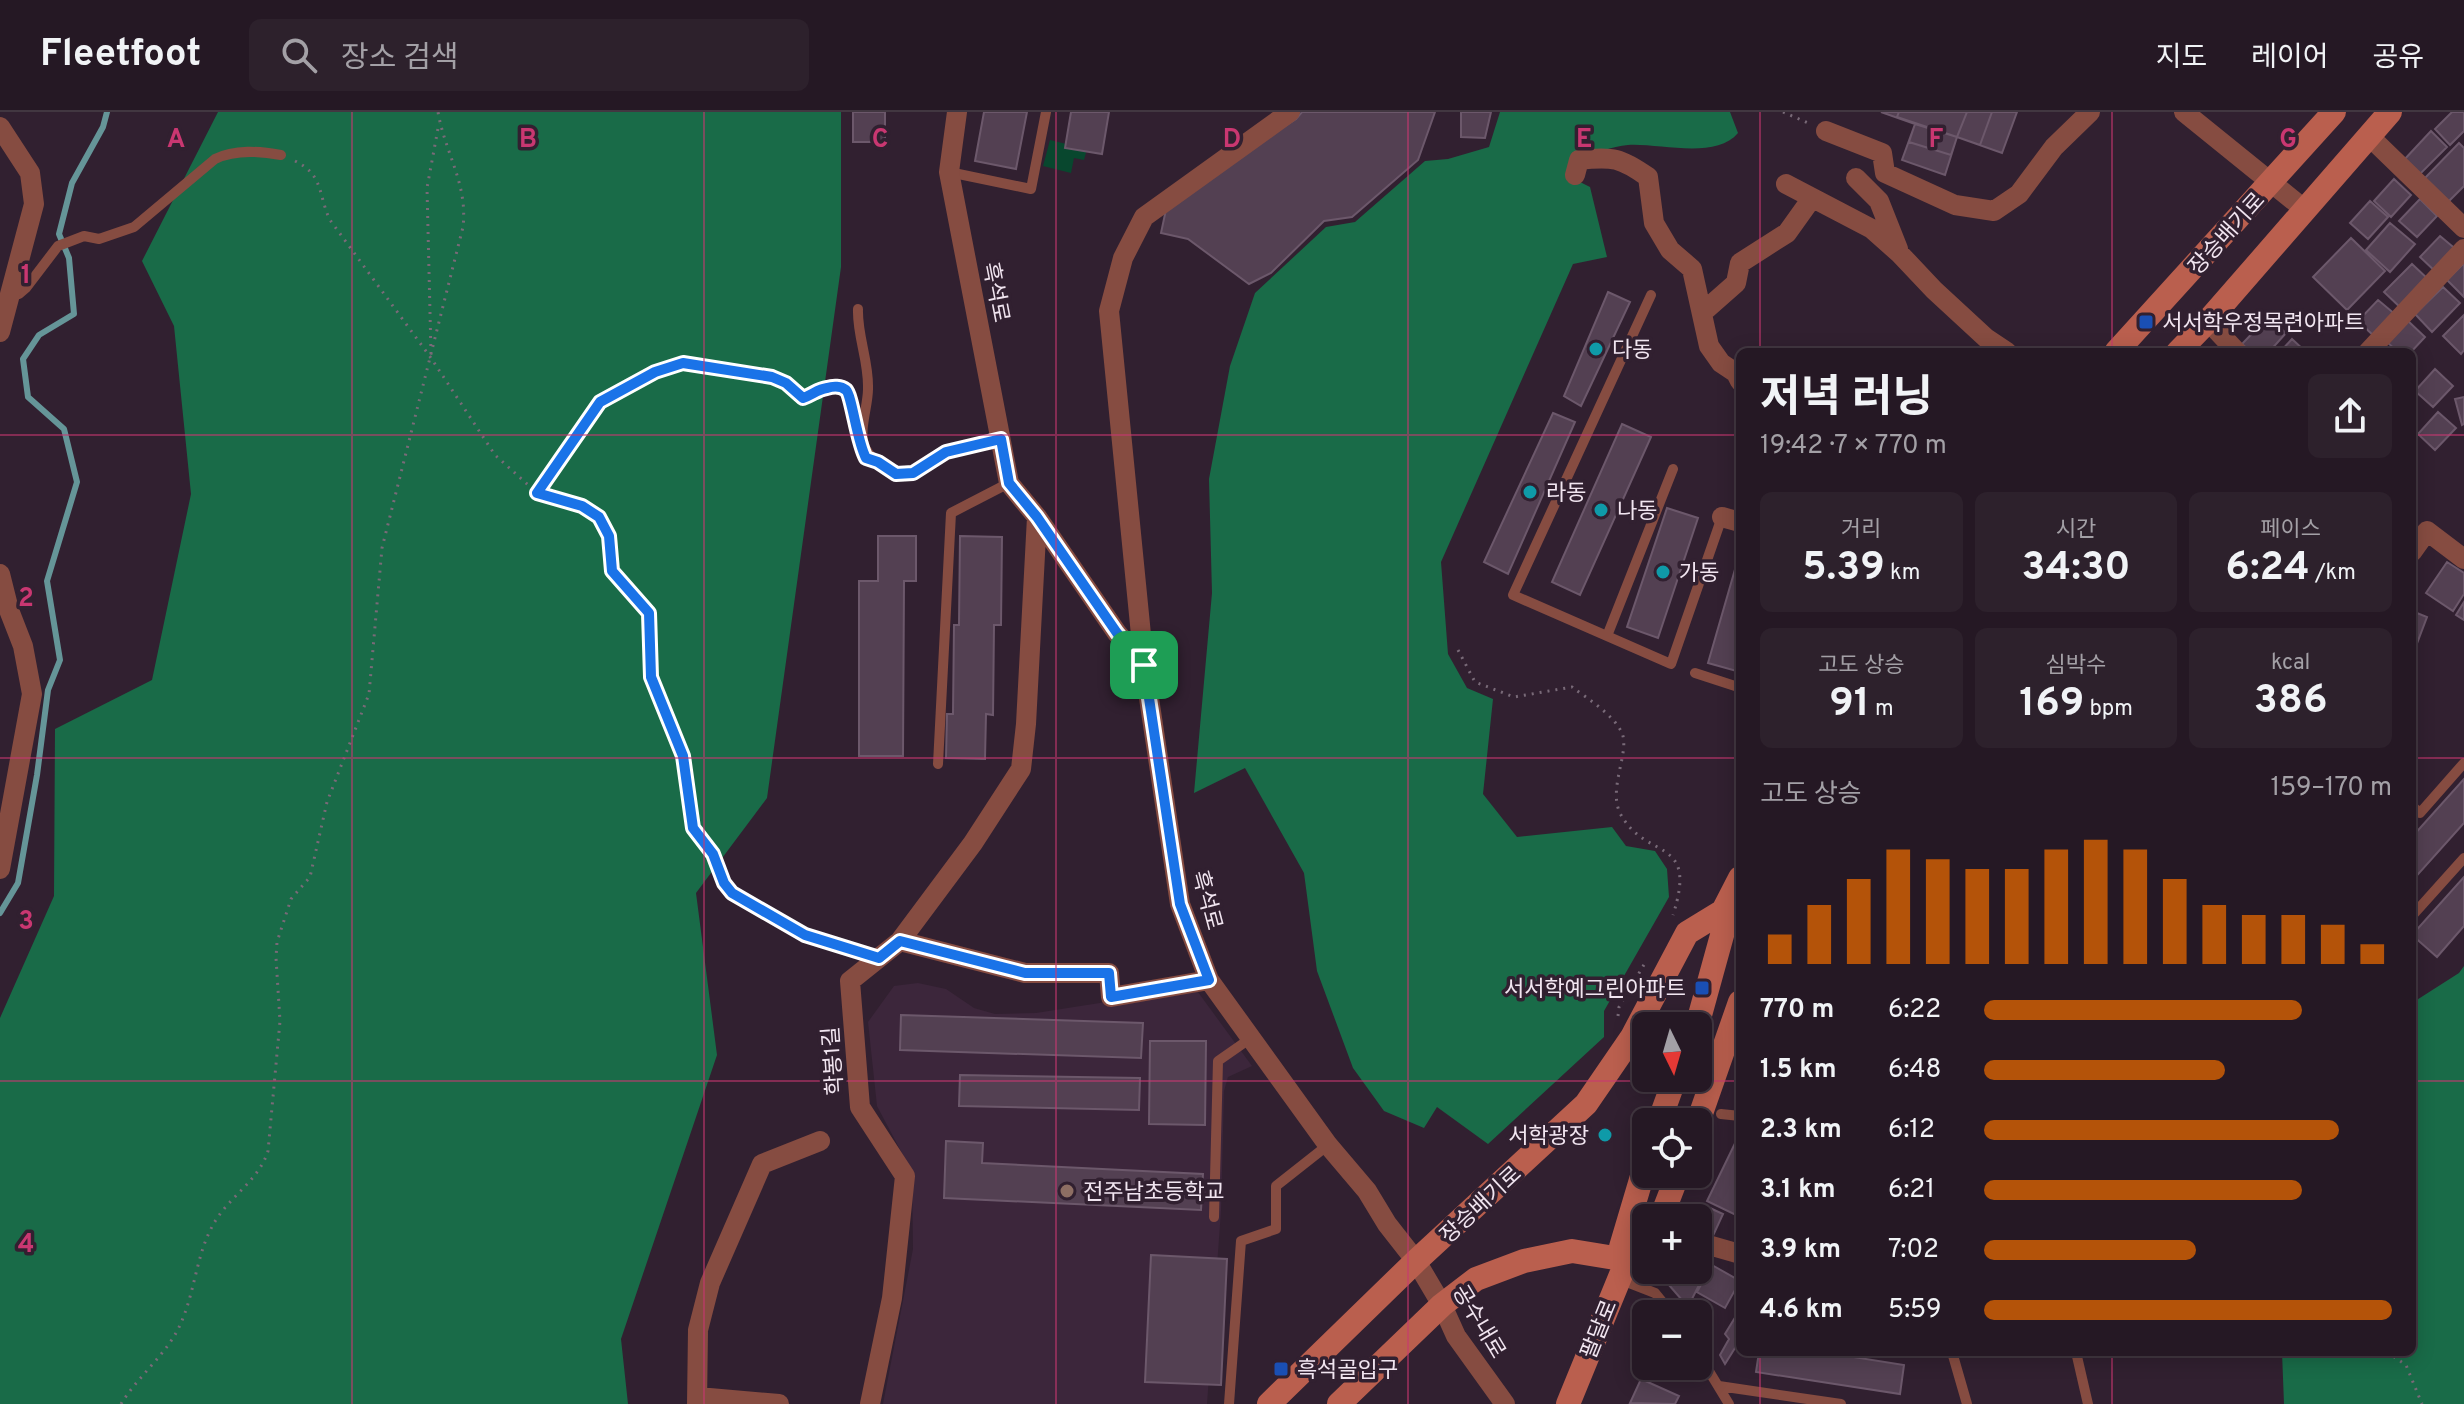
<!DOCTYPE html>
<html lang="ko">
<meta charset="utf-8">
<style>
:root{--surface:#251824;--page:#2d212c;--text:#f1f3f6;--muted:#a3a0a6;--line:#423741;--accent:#b45309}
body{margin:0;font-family:Overpass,"Noto Sans KR",sans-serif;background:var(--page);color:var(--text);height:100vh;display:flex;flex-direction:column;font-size:30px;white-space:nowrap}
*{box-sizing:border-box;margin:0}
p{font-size:26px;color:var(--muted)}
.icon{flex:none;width:44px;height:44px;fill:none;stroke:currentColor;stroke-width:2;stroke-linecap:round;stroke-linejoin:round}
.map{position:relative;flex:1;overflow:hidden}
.drawer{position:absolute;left:1736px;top:236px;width:680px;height:1008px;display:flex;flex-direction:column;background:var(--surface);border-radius:12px;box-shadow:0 4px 20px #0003,0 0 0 2px var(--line)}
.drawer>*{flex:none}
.needle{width:52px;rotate:175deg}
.tools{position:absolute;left:1632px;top:900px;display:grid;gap:16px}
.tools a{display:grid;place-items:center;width:80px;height:80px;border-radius:12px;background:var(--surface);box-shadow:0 4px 20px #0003,0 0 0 2px var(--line);font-size:40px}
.pin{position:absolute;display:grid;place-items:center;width:68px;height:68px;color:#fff;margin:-34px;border-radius:16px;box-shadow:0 4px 12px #0006}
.round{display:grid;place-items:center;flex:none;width:84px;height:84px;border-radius:12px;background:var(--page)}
.overview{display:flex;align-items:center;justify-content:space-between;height:136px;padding:0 24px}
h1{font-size:44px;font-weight:700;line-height:60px}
.metrics{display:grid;grid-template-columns:repeat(3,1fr);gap:12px;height:136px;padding:8px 24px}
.metrics div{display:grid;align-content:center;border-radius:12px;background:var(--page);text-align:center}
.metrics b{font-size:40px;font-weight:700}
.metrics small{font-size:22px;font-weight:400}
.metrics p{font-size:22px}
.chart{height:224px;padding:16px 24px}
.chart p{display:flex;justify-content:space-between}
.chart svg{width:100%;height:144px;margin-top:8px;stroke:var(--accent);stroke-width:6}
ul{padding:0 24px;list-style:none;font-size:26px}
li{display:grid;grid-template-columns:128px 96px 1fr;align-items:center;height:60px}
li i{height:20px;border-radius:10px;background:var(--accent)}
header{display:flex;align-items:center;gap:48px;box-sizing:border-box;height:112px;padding:0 40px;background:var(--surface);border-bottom:2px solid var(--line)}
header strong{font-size:38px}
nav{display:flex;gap:44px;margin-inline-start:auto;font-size:28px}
.search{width:560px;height:72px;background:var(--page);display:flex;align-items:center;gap:20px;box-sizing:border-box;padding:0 28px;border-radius:12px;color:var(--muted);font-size:30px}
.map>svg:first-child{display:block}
.built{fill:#3c263b}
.green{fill:#08472e}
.forest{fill:#196b48}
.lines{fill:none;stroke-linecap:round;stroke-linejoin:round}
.stream{stroke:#659598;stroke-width:6}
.building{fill:#534052;stroke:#6c586b;stroke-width:2}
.path{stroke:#796a78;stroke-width:3;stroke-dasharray:2 6;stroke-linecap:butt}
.lane{stroke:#864c41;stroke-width:10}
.street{stroke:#864c41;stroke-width:20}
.secondary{stroke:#ba5f4e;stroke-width:24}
.route-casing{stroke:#fff;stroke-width:16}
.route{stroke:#1a73e8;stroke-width:10}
.grid{fill:none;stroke:#c93771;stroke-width:2;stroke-opacity:0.55}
.transit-dot{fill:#1a4fb4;stroke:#312030;stroke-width:3}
.culture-dot{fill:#0f9aa8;stroke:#312030;stroke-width:3}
.education-dot{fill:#8d6e63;stroke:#312030;stroke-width:3}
.labels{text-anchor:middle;stroke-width:7;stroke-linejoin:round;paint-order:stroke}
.street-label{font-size:22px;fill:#f1e5f0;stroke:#312030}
.poi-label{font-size:22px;fill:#f1e5f0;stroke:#312030;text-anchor:start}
.grid-label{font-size:26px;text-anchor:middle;font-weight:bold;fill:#c93771;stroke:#312030;stroke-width:7;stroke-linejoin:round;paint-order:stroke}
</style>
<header>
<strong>Fleetfoot</strong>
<div class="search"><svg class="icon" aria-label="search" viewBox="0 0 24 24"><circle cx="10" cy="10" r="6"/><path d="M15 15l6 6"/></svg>장소 검색</div>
<nav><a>지도</a><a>레이어</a><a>공유</a></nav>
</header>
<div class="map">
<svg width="2464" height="1292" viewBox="0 0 2464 1292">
<rect width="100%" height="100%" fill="#312030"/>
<path class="built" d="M918,871L946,877L974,896L995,902L1036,901L1195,876L1252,954L1228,965L1224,979L1221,1099L1207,1292H883L913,1137L912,1060L877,994L868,910L894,874Z"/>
<path class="green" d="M1050,28L1087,37L1084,48L1074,46L1071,61L1043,54Z"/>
<path class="forest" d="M218,0H841V155L767,686L696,781L717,943L621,1227L628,1292H0V906L54,784L55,617L152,568L191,382L174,214L142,149Z
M1500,0H1730L1738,21C1716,48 1659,31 1628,33C1612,34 1595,42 1579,46L1568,64L1590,75L1607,145L1573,152L1441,450L1448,542L1467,576L1493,587L1483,682L1517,725L1612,715L1626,734L1655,739L1667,757L1669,785L1604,899V925L1488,1032L1437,995L1424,1016L1384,999L1353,956L1317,859L1304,761L1245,656L1194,681L1212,481L1209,367L1230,254L1255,181L1326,115L1355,110L1425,49L1448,47L1489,35Z
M2464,854V1292H2284L2282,1240H2412V891L2459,861Z"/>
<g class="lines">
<path class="stream" d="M0,801L18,771L37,663L48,578L60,548L47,469L77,370L64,317L28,285L23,247L39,223L74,202L69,146L59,122L72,71L103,15L107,0"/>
</g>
<path class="building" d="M853,0H885V30H853Z
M984,0H1027L1016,57L975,49Z
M1071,0H1109L1102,42L1065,36Z
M1302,0H1435L1418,48L1352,105L1324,109L1271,161L1249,172L1188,127L1161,121L1168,88L1296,7Z
M1461,0H1491L1485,26L1461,25Z
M1881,0H2017L2002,41L1957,25L1945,63L1902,48L1915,12Z
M1899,0H1967L1957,25L1897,5Z
M1967,0H1992L1980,33L1957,25Z
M2452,0H2464V19L2450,33L2435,17Z
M1915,12L1957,25L1951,43L1909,30Z
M2431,19L2447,35L2419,63L2403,49Z
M2459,31L2464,36V74L2448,90L2424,67Z
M2394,67L2411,83L2391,105L2374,89Z
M2420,87L2437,104L2417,125L2399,109Z
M2370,89L2388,105L2368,127L2350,111Z
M2390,111L2415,132L2390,160L2366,138Z
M2440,124L2458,139L2437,161L2420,145Z
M2351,126L2385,159L2347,198L2313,165Z
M2464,151V185L2447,168Z
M2412,152L2429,168L2402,197L2384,180Z
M2443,175L2460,191L2432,220L2415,202Z
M1608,180L1630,190L1581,294L1564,284Z
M2378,188L2396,203L2375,225L2358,209Z
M2464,203V238L2461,242L2443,224Z
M2268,205L2286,221L2269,240H2251L2242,232Z
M2407,208L2425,225L2411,240H2398L2387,230Z
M2292,227L2306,240H2280Z
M2435,257L2453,274L2433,295L2415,279Z
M2464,285V312L2462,313L2455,287Z
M2438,300L2456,316L2435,338L2418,322Z
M1553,301L1575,310L1508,462L1484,450Z
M1622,312L1651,325L1580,483L1552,470Z
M1667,396L1698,406L1658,526L1627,515Z
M878,424H916V469H904L903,644H859V469H878Z
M960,424L1002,425L1001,513H994L993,603L986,602L985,647L946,646L947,602H953L954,513H959Z
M1738,447L1740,448V560L1708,551Z
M2447,450L2464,461V482L2453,499L2426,481Z
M2464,490V508L2456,503Z
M2412,499L2427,505L2416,534L2412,533Z
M2464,667V711L2412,769V725Z
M2464,765V814L2437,845L2412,823Z
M901,903L1143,911L1141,946L900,938Z
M1150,929H1206L1205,1013L1149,1012Z
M960,963L1140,966L1139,998L959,994Z
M1740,1021V1105L1707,1089Z
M946,1029L983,1031L982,1051L1203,1062L1201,1098L944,1086Z
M1710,1096L1723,1102L1712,1126L1699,1120Z
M1151,1143L1227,1147L1221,1273L1145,1270Z
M1698,1147L1709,1153L1688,1195L1669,1173L1677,1158H1698Z
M1712,1153L1740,1169L1725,1196L1697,1180Z
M1736,1204L1740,1207V1228L1725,1252L1720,1243L1729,1227L1725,1222Z
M1646,1230V1254H1664L1660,1263L1636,1253Z
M1759,1240H1822L1904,1253L1900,1282L1756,1260Z
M1641,1267L1679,1284L1675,1292L1630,1291Z"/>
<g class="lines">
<path class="path" d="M1783,0L1808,11
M295,49C324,63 318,83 330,108L431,246L495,343L537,381L582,394L593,400L605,414L609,424L612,459L649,501L651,565L683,644L693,716L713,742L724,771L742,788L805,823L855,839
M431,242L427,76L439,11
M537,381L600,290L671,253C693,249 763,259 783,270C791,274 796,282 803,286C823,280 843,260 852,291
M1458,538L1475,570L1514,585L1572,575C1588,587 1613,602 1622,621C1630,640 1608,676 1620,701C1645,750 1699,722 1673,803
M1618,904L1619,895L1645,851
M2387,1240L2406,1253L2422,1292
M121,1292C138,1264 167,1242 180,1213C195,1181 196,1143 213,1113C228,1085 258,1070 268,1039L280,909L276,846L277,830L291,787L310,765L327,690L369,582L382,436L463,115C468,72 445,41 438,0"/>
<path class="lane" d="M949,60L1031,77L1046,0
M10,183L19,182L26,176L58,134L84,124L99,127L134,115L215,47C235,37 259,39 281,43
M1651,183L1513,483L1671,552L1722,405
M858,197C857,224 869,249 868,277C868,294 859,317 864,333C869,347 884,354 896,362L913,361L946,340L1001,327
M1607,524L1673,357
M1695,561L1735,574H1740
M938,652L951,401L1009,371
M2412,694L2420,701L2464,651
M2412,804L2464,746
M1721,1002L1740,1004
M1214,1105L1218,949L1251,926
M1619,1167L1655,1181L1672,1202
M1952,1240L1967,1292
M2076,1240L2088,1292
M1698,1241L1729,1292
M1719,1274L1841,1292
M1229,1292L1241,1129L1276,1117V1074L1328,1033"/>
<path class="street" d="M957,0L949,60L1009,371L1037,405L1117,521L1144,553L1180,792L1209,868L1328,1033L1367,1079L1387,1112L1416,1149L1442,1193L1456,1224L1505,1292
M2184,0L2304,97
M0,15L30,61L34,92L0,220
M1826,19L1882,41L1885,61L1955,93L1994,99L2019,82L2054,35L2090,0
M2369,24L2464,116
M1575,63L1579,48C1613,44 1621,46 1648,65L1654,111L1670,138L1692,157L1709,234L1721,251L1736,261L1740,269
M1856,66L1879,89L1898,137
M1786,72L1872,117L1899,141L1934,178L1986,226L2007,240
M1702,201L1736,171L1740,151L1787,121L1812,86
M2208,209L2237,240
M2368,240L2464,137
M1722,405L1740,410
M2412,440L2427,419L2464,447
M0,462L9,498L23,534L32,582L0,757
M1144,553L1109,199L1123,146L1144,105L1290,0
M900,829L1025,861H1109L1111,885L1209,868
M1698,1130L1740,1142
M698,1285L779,1292
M697,1292L698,1218L710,1171L762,1052L820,1029
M870,1292L892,1186L905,1064L860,995L850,869L900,829L973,731L1021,657L1026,612L1037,405"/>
<path class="secondary" d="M2116,240L2334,0
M2178,240L2208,209L2390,0
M1697,914L1724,816L1723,799L1740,766
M1659,1010L1675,966
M1698,1010L1740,890
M1661,1106L1678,1062
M1627,1148L1621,1135L1646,1051
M1269,1292L1416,1149L1586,992L1632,925L1687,821L1723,799
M1339,1292L1442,1193L1476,1167L1524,1149L1572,1139L1627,1148L1645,1144L1646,1141
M1568,1292L1627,1148"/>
</g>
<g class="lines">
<defs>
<path id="route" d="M683,251L772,265L786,271L803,286C812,283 818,277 827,276C833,274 841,274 846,278C852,284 857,330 866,346L878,350L896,362L913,361L946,340L1001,327L1009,371L1037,405L1117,521L1144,553L1180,792L1209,868L1111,885L1109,861H1025L900,829L879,846L805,823L732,781L724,771L713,742L693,716L683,644L651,565L649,501L612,459L609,424L599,405L582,394L537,381L600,290L655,260Z"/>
</defs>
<use href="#route" class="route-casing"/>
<use href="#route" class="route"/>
</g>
<path class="grid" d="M352,0V1292M704,0V1292M1056,0V1292M1408,0V1292M1760,0V240M2112,0V240M0,323H1740M2412,323H2464M0,646H1740M2412,646H2464M0,969H1740M2412,969H2464M1760,1240V1292M2112,1240V1292"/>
<g class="transit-dot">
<rect x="2138" y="202" width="16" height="16" rx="4"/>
<rect x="1694" y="868" width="16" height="16" rx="4"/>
<rect x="1273" y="1249" width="16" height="16" rx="4"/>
</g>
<g class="culture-dot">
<circle cx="1596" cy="237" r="8"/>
<circle cx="1530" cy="380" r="8"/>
<circle cx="1601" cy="398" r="8"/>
<circle cx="1663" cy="460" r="8"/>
<circle cx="1605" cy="1023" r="8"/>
</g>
<circle class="education-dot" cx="1067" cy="1079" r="8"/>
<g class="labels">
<g class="street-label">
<text transform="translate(2226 121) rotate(-48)" y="8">장승배기로</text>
<text transform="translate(997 180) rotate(79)" y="8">흑석로</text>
<text transform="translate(1208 788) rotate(75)" y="8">흑석로</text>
<text transform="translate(832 949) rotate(-94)" y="8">학봉1길</text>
<text transform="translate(1480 1092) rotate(-43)" y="8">장승배기로</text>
<text transform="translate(1480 1209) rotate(59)" y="8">공수내로</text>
<text transform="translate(1598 1217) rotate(-68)" y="8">팔달로</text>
</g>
<g class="poi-label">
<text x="2162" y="218">서서학우정목련아파트</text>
<text x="1612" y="245">다동</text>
<text x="1546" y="388">라동</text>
<text x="1617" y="406">나동</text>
<text x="1679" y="468">가동</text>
<text x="1686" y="884" text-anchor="end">서서학예그린아파트</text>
<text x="1589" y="1031" text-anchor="end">서학광장</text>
<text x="1083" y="1087">전주남초등학교</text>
<text x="1297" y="1265">흑석골입구</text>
</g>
</g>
<g class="grid-label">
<text x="176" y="35">A</text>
<text x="528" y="35">B</text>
<text x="880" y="35">C</text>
<text x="1232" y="35">D</text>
<text x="1584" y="35">E</text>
<text x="1936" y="35">F</text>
<text x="2288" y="35">G</text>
<text x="26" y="171">1</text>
<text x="26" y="494">2</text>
<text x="26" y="817">3</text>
<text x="26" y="1140">4</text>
</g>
</svg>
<div class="tools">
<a><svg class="needle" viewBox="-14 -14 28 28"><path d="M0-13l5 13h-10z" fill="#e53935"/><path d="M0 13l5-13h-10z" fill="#a3a0a6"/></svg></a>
<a><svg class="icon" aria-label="locate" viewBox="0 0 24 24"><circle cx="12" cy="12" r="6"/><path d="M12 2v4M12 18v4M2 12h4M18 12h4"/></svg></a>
<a>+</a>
<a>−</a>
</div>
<div class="pin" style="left:1144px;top:553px;background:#1e9e55"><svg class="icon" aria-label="arrive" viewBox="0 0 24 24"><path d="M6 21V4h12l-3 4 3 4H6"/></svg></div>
<section class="drawer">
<div class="overview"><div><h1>저녁 러닝</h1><p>19:42 · 7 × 770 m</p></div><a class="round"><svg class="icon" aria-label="share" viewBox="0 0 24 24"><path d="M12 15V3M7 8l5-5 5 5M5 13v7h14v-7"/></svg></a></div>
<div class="metrics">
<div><p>거리</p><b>5.39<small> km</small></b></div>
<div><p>시간</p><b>34:30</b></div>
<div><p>페이스</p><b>6:24<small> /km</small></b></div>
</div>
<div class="metrics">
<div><p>고도 상승</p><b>91<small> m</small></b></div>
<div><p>심박수</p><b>169<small> bpm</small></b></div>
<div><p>kcal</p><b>386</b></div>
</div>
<div class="chart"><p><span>고도 상승</span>159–170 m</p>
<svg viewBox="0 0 160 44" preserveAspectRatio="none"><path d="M5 44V35M15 44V26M25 44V18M35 44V9M45 44V12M55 44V15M65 44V15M75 44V9M85 44V6M95 44V9M105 44V18M115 44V26M125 44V29M135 44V29M145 44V32M155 44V38"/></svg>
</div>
<ul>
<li><b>770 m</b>6:22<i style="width:78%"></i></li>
<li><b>1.5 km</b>6:48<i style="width:59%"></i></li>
<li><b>2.3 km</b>6:12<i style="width:87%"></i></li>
<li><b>3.1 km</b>6:21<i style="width:78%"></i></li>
<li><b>3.9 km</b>7:02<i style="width:52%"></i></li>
<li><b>4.6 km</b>5:59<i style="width:100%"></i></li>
</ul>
</section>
</div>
